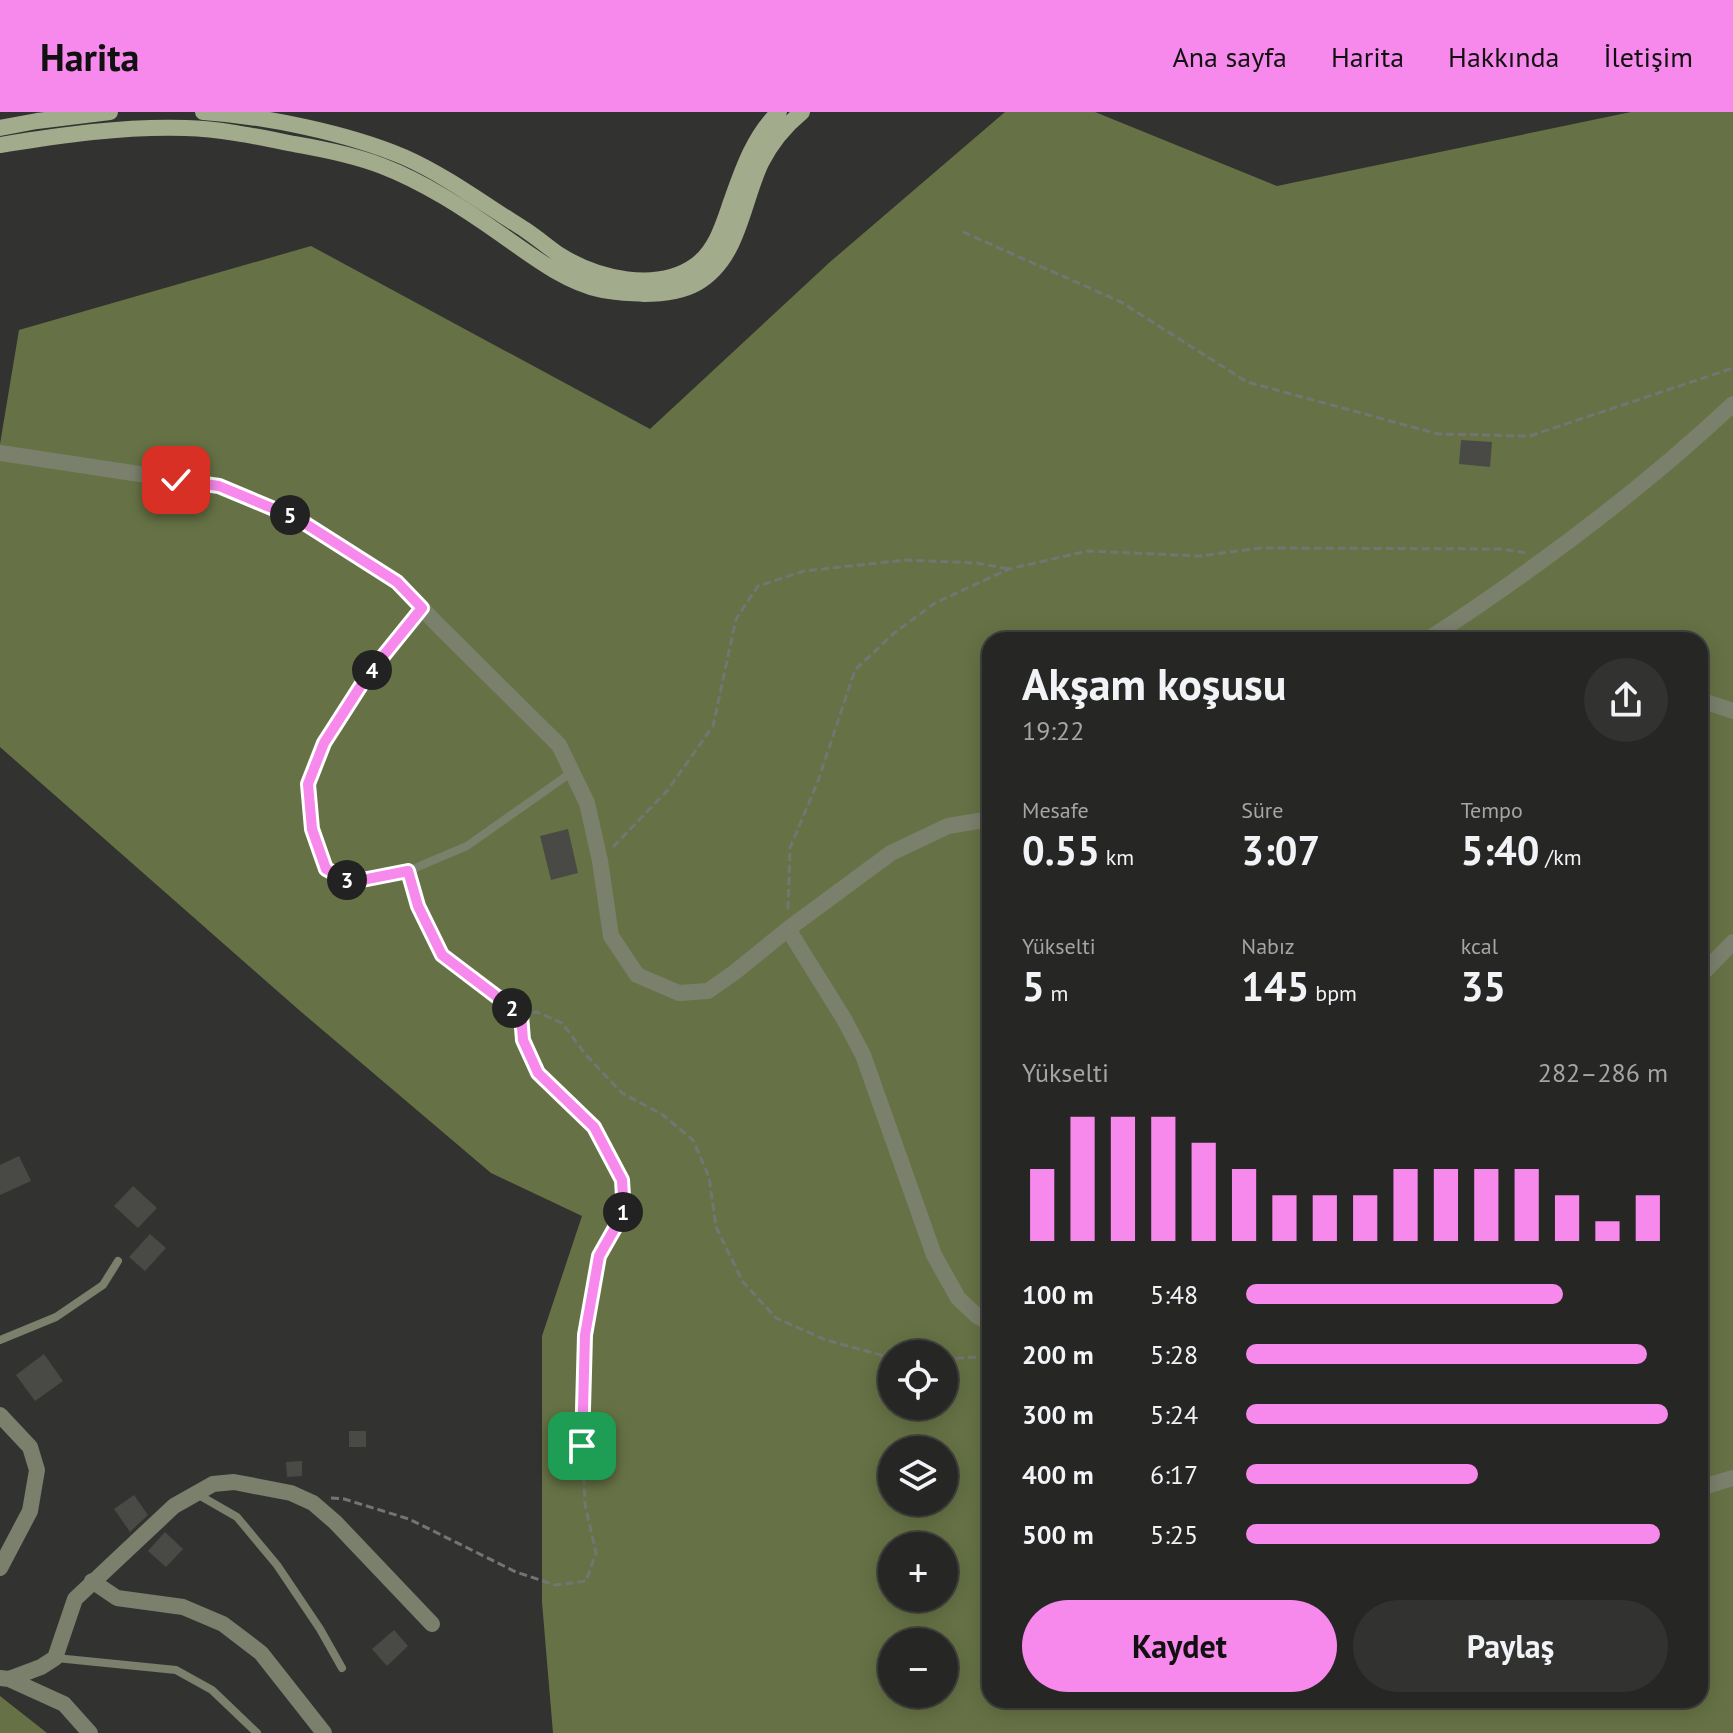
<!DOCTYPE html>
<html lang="tr">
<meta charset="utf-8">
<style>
:root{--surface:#262624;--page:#323231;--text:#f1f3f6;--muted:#a4a5a6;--line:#424341;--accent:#f788ec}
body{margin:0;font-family:"PT Sans",sans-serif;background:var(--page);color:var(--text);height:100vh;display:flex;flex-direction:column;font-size:30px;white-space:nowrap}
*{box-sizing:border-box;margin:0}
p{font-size:26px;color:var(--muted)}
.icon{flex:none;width:44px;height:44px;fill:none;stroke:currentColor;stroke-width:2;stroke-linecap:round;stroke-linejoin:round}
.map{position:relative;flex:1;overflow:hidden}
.panel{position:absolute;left:982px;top:520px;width:726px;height:1076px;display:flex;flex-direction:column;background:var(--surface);border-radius:24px;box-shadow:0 4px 20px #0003,0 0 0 2px var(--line)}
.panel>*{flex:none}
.fabs{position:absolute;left:878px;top:1228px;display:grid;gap:16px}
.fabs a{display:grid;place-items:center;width:80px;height:80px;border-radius:50%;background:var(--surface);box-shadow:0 4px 20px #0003,0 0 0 2px var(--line);font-size:40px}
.pin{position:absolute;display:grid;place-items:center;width:68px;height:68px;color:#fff;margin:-34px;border-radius:16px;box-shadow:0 4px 12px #0006}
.km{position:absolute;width:40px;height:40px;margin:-20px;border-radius:50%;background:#222;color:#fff;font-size:22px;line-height:40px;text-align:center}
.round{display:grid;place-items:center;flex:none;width:84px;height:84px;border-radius:42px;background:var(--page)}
.summary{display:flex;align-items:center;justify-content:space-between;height:136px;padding:0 40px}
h1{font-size:44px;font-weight:700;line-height:60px}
.figures{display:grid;grid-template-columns:repeat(3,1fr);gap:12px;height:136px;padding:8px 40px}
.figures div{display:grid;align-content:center}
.figures b{font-size:40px;font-weight:700}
.figures small{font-size:22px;font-weight:400}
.figures p{font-size:22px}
.chart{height:224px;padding:16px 40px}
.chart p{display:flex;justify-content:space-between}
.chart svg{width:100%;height:144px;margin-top:8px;stroke:var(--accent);stroke-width:6}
.cta{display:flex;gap:16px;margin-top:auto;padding:16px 40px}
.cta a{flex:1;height:92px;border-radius:48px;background:var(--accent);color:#111;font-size:32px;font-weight:700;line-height:92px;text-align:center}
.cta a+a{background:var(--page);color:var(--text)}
ul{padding:0 40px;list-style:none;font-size:26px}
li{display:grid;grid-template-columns:128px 96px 1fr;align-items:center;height:60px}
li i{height:20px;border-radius:10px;background:var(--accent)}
header{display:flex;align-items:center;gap:48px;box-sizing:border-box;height:112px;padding:0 40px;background:var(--accent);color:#111}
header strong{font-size:38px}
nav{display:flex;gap:44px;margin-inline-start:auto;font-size:28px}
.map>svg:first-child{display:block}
.forest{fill:#667245;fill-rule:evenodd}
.building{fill:#494a46}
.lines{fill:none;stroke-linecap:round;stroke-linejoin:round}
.path{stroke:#747472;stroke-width:3;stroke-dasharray:8 4;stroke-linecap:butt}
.lane{stroke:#7a806c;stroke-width:8}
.street{stroke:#7a806c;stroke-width:16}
.secondary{stroke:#a2ab8b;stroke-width:16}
.route-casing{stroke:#fff;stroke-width:16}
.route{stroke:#f788ec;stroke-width:10}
</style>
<header>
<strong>Harita</strong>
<nav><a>Ana sayfa</a><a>Harita</a><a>Hakkında</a><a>İletişim</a></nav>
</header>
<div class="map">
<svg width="1733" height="1621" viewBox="0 0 1733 1621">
<rect width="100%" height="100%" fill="#323330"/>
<path class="forest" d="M1005,0H1095L1277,74L1631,0H1733V1621H553L542,1490V1224L582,1104L491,1061L299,898L0,635V332L19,218L311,134L650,317L830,150ZM990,528H1700V1588H990ZM892,1242H944V1294H892ZM892,1338H944V1390H892ZM892,1434H944V1486H892ZM892,1530H944V1582H892Z
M0,1584L47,1621H0Z"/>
<path class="building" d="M1461,328L1492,330L1490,355L1459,352Z
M568,717L578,761L551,768L540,724Z
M19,1044L31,1069L0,1083V1053Z
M133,1074L157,1096L138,1116L114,1094Z
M150,1122L166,1136L145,1159L129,1145Z
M44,1242L63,1269L35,1289L16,1263Z
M349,1319H366V1335H349Z
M302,1349V1364L287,1365L286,1350Z
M134,1383L148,1403L130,1420L114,1397Z
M165,1420L183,1437L166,1455L148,1439Z
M394,1518L408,1534L387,1554L372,1537Z"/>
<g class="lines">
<path class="path" d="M963,120L1121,190L1247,270L1438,322L1530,324L1733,256
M613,735L667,679L713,614L736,507L758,474L804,459L906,448L977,451L1009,457
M788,797L790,736L818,669L855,558L893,522L935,491L1009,457L1088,439L1200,444L1260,436L1502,437L1526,441
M521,903L537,900L562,911L586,943L622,981L663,1003L693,1028L709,1065L716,1115L743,1170L776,1206L826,1228L892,1246
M944,1247L990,1244
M331,1386L344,1387L409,1407L516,1460L555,1473L586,1469L596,1441L585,1392L582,1334L585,1223L599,1144L624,1100L622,1068L594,1015L538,961L523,928L521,903L442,843L418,794L411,769"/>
<path class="lane" d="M421,496L367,564L324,631L308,672L312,717L326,757L352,770L408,759L467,734L572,660
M0,1228L56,1205L103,1173L118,1149
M197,1382L237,1405L277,1453L320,1517L342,1556
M56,1546L176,1558L212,1578L257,1621"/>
<path class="street" d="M0,341L219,374L298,407L397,470L437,512L559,633L587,691L600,749L611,824L637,863L679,881L708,879L735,860L788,817L891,741L948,714L990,707
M1427,528C1534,458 1639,380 1733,292
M1700,588L1733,599
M788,817L844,907L863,943L934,1143L958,1186L977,1204L990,1211
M1700,864L1733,830
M0,1303L30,1335L37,1358L30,1399L0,1456
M1700,1376L1733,1366
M92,1469L117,1486L183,1495L223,1512L261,1541L324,1621
M0,1566L9,1567L41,1555L55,1546L75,1487L174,1394L213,1372L234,1370L291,1381L313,1391L335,1410L432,1512
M9,1567L64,1592L90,1621"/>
<path class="secondary" d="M203,0C265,4 347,21 404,45C447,64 485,93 524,117C536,125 547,134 558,142C597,167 657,181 696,153C716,138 723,113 731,90C742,59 754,23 779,0
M0,16L37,9L110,0
M0,33C62,23 123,14 186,16C222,17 259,25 294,32C323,37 354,43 382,54C424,70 465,97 502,123C532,144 565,170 602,178C616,181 630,181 644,182C661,182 681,180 697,171C739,147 742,91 761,51C771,31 785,14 802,0"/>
</g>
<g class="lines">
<defs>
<path id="route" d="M176,368L219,374L298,407L397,470L422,496L367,564L324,631L308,672L312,717L326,757L352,770L408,759L418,794L442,843L521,903L523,928L538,961L594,1015L622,1068L624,1100L599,1144L585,1223L582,1334"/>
</defs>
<use href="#route" class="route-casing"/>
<use href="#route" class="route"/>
</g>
</svg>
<div class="fabs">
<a><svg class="icon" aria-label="locate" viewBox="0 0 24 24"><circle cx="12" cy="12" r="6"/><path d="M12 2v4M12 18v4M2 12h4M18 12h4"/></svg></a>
<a><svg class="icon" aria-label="layers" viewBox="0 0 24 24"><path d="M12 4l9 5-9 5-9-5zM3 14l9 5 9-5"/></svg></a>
<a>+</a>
<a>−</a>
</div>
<div class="pin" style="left:582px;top:1334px;background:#1e9e55"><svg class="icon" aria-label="arrive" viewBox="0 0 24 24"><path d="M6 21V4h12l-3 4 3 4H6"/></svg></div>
<div class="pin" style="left:176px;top:368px;background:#d93025"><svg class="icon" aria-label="check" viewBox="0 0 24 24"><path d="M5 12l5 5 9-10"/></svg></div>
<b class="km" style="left:623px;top:1100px">1</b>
<b class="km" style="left:512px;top:896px">2</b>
<b class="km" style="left:347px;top:768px">3</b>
<b class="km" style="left:372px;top:558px">4</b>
<b class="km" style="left:290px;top:403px">5</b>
<section class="panel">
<div class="summary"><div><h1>Akşam koşusu</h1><p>19:22</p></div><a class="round"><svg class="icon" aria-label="share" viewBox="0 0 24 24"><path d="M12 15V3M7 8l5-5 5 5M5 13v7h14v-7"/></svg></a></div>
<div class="figures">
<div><p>Mesafe</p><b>0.55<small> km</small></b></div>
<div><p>Süre</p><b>3:07</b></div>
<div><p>Tempo</p><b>5:40<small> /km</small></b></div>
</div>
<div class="figures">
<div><p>Yükselti</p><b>5<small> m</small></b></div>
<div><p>Nabız</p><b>145<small> bpm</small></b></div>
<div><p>kcal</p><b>35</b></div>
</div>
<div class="chart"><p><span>Yükselti</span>282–286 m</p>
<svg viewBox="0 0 160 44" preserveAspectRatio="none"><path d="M5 44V22M15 44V6M25 44V6M35 44V6M45 44V14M55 44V22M65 44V30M75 44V30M85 44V30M95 44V22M105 44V22M115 44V22M125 44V22M135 44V30M145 44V38M155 44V30"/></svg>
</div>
<ul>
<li><b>100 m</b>5:48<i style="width:75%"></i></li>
<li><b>200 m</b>5:28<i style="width:95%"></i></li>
<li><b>300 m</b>5:24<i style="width:100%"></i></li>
<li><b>400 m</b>6:17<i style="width:55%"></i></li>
<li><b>500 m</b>5:25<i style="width:98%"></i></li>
</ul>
<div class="cta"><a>Kaydet</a><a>Paylaş</a></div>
</section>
</div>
